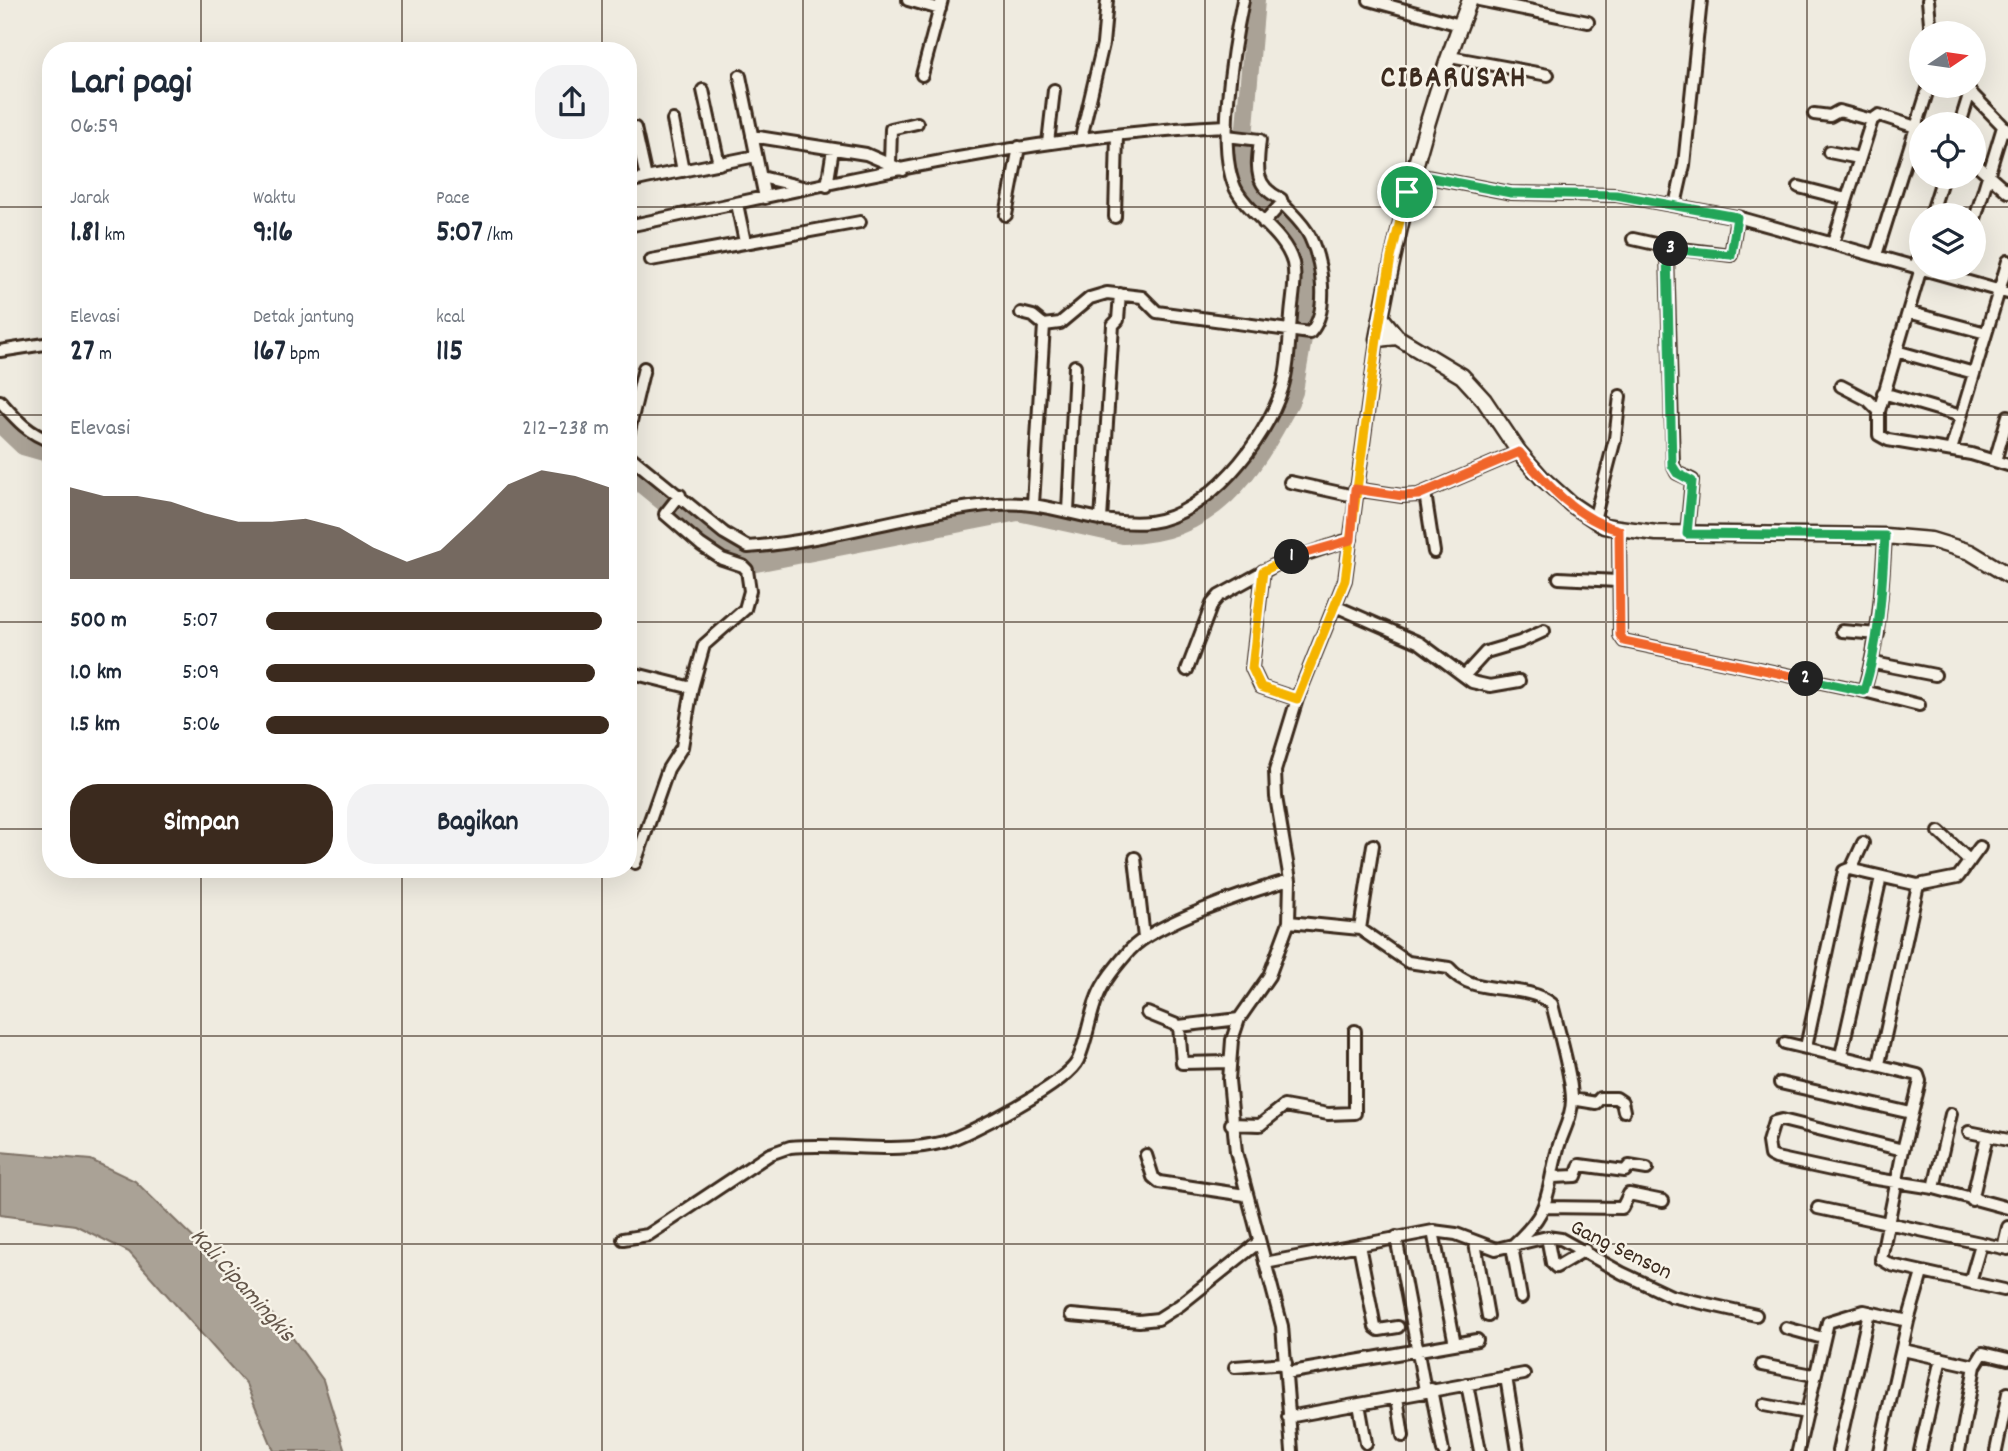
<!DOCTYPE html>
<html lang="id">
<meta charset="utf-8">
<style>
:root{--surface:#fff;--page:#f2f2f3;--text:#1f2937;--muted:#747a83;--accent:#3b2a1e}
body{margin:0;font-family:Dekko,sans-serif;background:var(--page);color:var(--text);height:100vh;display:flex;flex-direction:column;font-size:26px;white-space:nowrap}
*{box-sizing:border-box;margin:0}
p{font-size:23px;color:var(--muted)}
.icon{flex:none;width:38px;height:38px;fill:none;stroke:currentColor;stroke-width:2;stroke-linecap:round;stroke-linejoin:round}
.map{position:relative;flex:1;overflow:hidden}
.details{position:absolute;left:42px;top:42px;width:595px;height:836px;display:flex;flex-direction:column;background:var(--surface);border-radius:28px;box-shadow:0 7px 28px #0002}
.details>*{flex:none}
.needle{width:46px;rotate:77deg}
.controls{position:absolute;left:1909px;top:21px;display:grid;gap:14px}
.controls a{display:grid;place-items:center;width:77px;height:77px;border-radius:50%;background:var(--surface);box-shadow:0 7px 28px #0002;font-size:35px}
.pin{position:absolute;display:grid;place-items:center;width:60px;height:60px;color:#fff;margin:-30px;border:4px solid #fff;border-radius:50%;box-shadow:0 2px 7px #0007}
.km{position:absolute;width:35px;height:35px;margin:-18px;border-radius:50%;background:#222;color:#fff;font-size:19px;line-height:35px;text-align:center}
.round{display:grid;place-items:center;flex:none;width:74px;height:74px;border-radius:28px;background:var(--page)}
.overview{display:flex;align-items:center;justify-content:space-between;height:119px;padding:0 28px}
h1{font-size:38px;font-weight:800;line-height:52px}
.figures{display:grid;grid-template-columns:repeat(3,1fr);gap:10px;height:119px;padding:7px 28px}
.figures div{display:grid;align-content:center}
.figures b{font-size:30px;font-weight:800}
.figures small{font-size:19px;font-weight:400}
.figures p{font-size:19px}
.chart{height:196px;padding:14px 28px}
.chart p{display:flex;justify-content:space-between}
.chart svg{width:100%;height:126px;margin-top:7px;fill:var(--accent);opacity:.7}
.button{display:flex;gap:14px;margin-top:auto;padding:14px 28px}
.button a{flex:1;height:80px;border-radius:28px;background:var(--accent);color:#fff;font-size:28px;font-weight:800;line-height:80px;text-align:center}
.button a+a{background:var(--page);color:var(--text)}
ul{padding:0 28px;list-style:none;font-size:23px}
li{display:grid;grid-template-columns:112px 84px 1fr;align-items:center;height:52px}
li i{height:18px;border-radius:9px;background:var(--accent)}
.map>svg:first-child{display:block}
.water{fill:#aaa296;stroke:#7e7266;stroke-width:2}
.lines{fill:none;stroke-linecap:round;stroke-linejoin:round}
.river{stroke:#aaa296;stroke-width:18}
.minor-casing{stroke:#3b2a1e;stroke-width:16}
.major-casing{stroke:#3b2a1e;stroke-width:19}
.minor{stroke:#f7f3e8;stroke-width:10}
.major{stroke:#f7f3e8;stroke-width:14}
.split-1-casing{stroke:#fff;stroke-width:14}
.split-2-casing{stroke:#fff;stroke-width:14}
.split-3-casing{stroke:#fff;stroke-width:14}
.split-4-casing{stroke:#fff;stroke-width:14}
.split-1{stroke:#f5b400;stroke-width:9}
.split-2{stroke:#f0652b;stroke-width:9}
.split-3{stroke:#22a559;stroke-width:9}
.split-4{stroke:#22a559;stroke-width:9}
.grid{fill:none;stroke:#3b2a1e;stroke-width:2;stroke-opacity:0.55}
.labels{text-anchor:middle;stroke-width:5;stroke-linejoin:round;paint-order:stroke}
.street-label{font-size:23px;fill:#3b2a1e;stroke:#f7f3e8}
.water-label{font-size:24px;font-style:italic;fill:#625448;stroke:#f7f3e8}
.district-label{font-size:30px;font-weight:bold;letter-spacing:2px;fill:#3b2a1e;stroke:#f7f3e8}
</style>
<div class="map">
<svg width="2008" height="1451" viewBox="0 0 2008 1451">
<rect width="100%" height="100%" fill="#efebe0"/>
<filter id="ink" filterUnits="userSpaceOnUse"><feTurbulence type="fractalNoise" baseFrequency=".0143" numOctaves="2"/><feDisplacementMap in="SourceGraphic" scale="14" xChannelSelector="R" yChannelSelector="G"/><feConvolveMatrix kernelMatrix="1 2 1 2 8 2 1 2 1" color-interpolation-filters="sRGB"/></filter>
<g filter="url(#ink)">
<path class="water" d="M0,1152L91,1160L135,1181L284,1326L323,1380L345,1451H274L246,1384L129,1252L75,1225L0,1215Z"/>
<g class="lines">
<path class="river" d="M0,424L23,446L51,454
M628,473L696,529L751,564L1018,512L1123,535C1213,535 1252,473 1290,402L1294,392C1302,338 1322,274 1286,225C1272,206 1250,195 1241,172L1256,0"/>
<defs>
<path id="minor" d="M908,0L940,9
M1369,0L1460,25
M1479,0L1588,22
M1928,0L1930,23L1936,33
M1450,57L1548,75
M922,75L942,0
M740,76L765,198
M1959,86L1970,92L2008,131
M703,90L719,164
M1814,114L1830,116L1839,111L1872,120L1879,115L1922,129
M673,120L683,171
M1960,124L1970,92
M635,128L646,178L756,156
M752,136L866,154L903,170
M1227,136L1260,140C1257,167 1253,186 1281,199L1282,203L1264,223
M1081,138L1103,44L1107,0
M1048,143L1054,90
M1829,152L1859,158
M1974,162L2008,192
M890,163L891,129L917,123
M1412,174L1511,193L1616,195L1737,217L2008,293
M761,177L807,188
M628,182L646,178
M827,186L833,149
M1799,187L1846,199
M737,204L745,242
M1675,205L1684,165L1701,0
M1006,215L1019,147
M1931,215L1943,177
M1115,217L1117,135
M1974,222L2003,127
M628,226C826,185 1024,135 1227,126
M1633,239L1673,248
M1833,243L1872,120
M1876,255L1929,86
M651,260L860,222
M1915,267L1922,247
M1921,268L1879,411V435L1888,440L1971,454L2008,465
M1908,312L1986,333
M1021,313L1033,316L1044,325L1060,323L1090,298L1107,293L1142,297L1157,312L1310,333C1330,311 1322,262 1310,237C1304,224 1291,213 1282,203
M0,351L51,343
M1896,351L1974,373
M1841,386L1868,400L1879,411
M1883,393L1961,416
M0,401C15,418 28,434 51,441
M628,435L644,368
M1951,450L2008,261
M628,455L724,533L748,547C833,541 914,511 998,504C1050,499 1098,528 1150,522C1207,515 1265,442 1282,389C1289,366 1289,340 1291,316C1292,299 1297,280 1293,263C1285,234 1253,217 1238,193C1214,155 1234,43 1243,0
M1995,461L2008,416
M1290,482L1354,496
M1355,489L1402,496L1418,495L1519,452
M1425,493L1434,552
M1033,504L1044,325
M1068,511L1075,366
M1101,520L1113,325L1118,320L1120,294
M1594,520L1615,439L1620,396
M1619,530L1620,635L1624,641L1864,691C1879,640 1882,589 1885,536
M1687,534L1692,480L1677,473L1673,465L1667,253L1673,248L1731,255L1737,217
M1263,571L1252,668L1261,687L1297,699
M1559,578L1617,581
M1335,606L1420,643L1472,682L1490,686L1519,681
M1842,631L1878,634
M1874,663L1935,675
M1187,670L1212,604L1219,596L1277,564L1351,539
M628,672L692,688
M1464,676L1486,652L1520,642L1544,631
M1864,691L1919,705
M1939,832L1970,861
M1135,858L1144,938
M635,863L668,769L682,747L692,688L704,645L745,609L750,591L747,570L743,566L722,559L701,545L665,514L680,495
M1851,869L1863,843
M1289,922L1360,929L1408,962L1449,968C1475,999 1522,980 1552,1004C1558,1029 1572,1075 1572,1100C1572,1119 1561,1134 1557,1152C1545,1198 1552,1210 1512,1246L1521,1298
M1360,929L1373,845
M1147,1013L1179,1026L1239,1019
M1179,1026L1182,1063L1230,1062
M1785,1043L1918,1075L1920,1081L1903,1150L1881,1259L1891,1265L2004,1290
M1806,1047L1844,871L1849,869L1918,885
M1841,1055L1881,877
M1879,1064L1918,885L1958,877L1980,847
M1780,1083L1911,1113
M1572,1099L1596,1103L1600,1098H1616L1622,1102L1624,1111
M1231,1124L1260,1125L1284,1106L1328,1114L1355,1113V1031
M1969,1132L2008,1140
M1903,1150L1782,1120L1774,1122L1768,1142L1770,1155L1776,1158L1864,1177L1934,1188L2008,1208
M1146,1155L1153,1177L1159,1182L1245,1195
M1553,1177L1576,1176L1580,1165L1625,1171L1629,1166L1647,1169
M1934,1188L1951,1114
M1972,1200L1987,1136
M1544,1207L1622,1208L1629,1194L1663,1201
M1818,1208L2008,1249
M1433,1231L1455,1344
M1396,1237L1425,1390
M1547,1237L1552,1263L1556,1267L1585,1250
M623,1239L648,1235L770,1154L790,1147C840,1142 895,1155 944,1142C970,1134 1068,1083 1078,1060C1087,1040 1089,1018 1097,998C1103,981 1118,964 1130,950C1156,922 1251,891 1290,880
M1475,1243L1488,1316
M1359,1245L1375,1327L1379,1330L1398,1327
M2003,1248L2008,1227
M1265,1263L1433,1231L1456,1234L1496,1249L1547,1237L1561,1239L1622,1273L1671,1296L1756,1315
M1970,1282L1981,1244
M1071,1315L1139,1321L1158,1319L1180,1305L1259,1242
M1786,1328L1823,1338
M1903,1350L1975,1366L1959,1451
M1762,1365L1813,1375
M1975,1366L1983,1353L2008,1359
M1235,1367L1286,1363
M1286,1373L1477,1340
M1506,1377L1518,1451
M1467,1384L1480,1451
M1431,1389L1443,1451
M1397,1397L1403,1436
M1359,1404L1366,1443
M1764,1405L1806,1413
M1288,1417L1524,1374
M1292,1451L1282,1326L1236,1152L1229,1080L1232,1040L1239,1019L1269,976L1289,922L1290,880L1276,797L1275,771L1297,699L1345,580L1377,339
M1798,1451L1828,1322L1864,1311L1908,1321
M1838,1451L1869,1312
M1879,1451L1908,1321L1922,1273
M1920,1451L1941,1358
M1996,1451L2008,1393"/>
<path id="major" d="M1381,317L1397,337L1462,376L1484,400L1519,452L1542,478L1571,504L1604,526L1656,533L1885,536L1931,540L1970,552L2008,575
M1397,337L1377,339C1398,223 1426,110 1470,0"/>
</defs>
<use href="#minor" class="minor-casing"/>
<use href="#major" class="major-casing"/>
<use href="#minor" class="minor"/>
<use href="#major" class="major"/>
</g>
</g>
<g class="lines" filter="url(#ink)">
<defs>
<path id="split-1" d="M1292,557L1263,571L1252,668L1261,687L1297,699L1345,580L1377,339L1391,258L1407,192"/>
<path id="split-2" d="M1292,557L1351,540L1355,489L1402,496L1418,495L1519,452C1545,483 1578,520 1619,530L1620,635L1624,641L1806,679"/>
<path id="split-3" d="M1671,249L1667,253L1672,465L1677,473L1692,481L1687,534L1885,536C1882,589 1880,640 1864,691L1806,679"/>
<path id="split-4" d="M1407,192L1412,174L1511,193L1616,195L1737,217L1731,255L1671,249"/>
</defs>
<use href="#split-1" class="split-1-casing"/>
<use href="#split-2" class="split-2-casing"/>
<use href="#split-3" class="split-3-casing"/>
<use href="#split-4" class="split-4-casing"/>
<use href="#split-1" class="split-1"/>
<use href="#split-2" class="split-2"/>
<use href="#split-3" class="split-3"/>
<use href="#split-4" class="split-4"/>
</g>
<path class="grid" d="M201,0V51M402,0V51M602,0V51M803,0V1451M1004,0V1451M1205,0V1451M1406,0V1451M1606,0V1451M1807,0V1451M0,207H51M628,207H2008M0,415H51M628,415H2008M0,622H51M628,622H2008M0,829H51M628,829H2008M201,870V1451M402,870V1451M602,870V1451M0,1036H2008M0,1244H2008"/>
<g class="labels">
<g class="street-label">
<text transform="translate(1622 1248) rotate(26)" y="8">Gang Senson</text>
</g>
<g class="water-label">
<text transform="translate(244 1284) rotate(48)" y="8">Kali Cipamingkis</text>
</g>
<g class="district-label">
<text x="1454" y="86">CIBARUSAH</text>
</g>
</g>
</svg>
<div class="controls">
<a><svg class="needle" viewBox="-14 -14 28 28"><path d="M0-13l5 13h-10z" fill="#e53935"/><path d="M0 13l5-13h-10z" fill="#747a83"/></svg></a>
<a><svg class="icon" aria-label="locate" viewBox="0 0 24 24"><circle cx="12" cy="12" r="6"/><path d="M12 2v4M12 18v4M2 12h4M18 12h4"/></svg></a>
<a><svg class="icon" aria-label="layers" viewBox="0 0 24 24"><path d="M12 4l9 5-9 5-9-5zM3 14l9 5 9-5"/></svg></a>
</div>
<div class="pin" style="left:1407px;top:192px;background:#1e9e55"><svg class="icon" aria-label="arrive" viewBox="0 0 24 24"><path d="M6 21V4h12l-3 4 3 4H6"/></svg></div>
<b class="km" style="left:1292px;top:557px">1</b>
<b class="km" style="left:1806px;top:679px">2</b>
<b class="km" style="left:1671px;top:249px">3</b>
<section class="details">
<div class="overview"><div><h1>Lari pagi</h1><p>06:59</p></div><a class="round"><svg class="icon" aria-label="share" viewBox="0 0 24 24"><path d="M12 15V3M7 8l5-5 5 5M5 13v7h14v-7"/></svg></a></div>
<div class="figures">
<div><p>Jarak</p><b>1.81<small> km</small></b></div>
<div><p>Waktu</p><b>9:16</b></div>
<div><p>Pace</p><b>5:07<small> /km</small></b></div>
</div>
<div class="figures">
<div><p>Elevasi</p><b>27<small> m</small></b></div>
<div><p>Detak jantung</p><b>167<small> bpm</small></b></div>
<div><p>kcal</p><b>115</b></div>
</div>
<div class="chart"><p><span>Elevasi</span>212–238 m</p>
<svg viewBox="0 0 160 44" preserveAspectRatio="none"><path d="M0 44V12L10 15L20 15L30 17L40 21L50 24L60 24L70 23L80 26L90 33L100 38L110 34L120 23L130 11L140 6L150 8L160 12V44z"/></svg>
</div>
<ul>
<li><b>500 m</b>5:07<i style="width:98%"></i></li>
<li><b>1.0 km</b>5:09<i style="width:96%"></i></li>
<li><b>1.5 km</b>5:06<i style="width:100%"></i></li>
</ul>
<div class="button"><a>Simpan</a><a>Bagikan</a></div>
</section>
</div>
